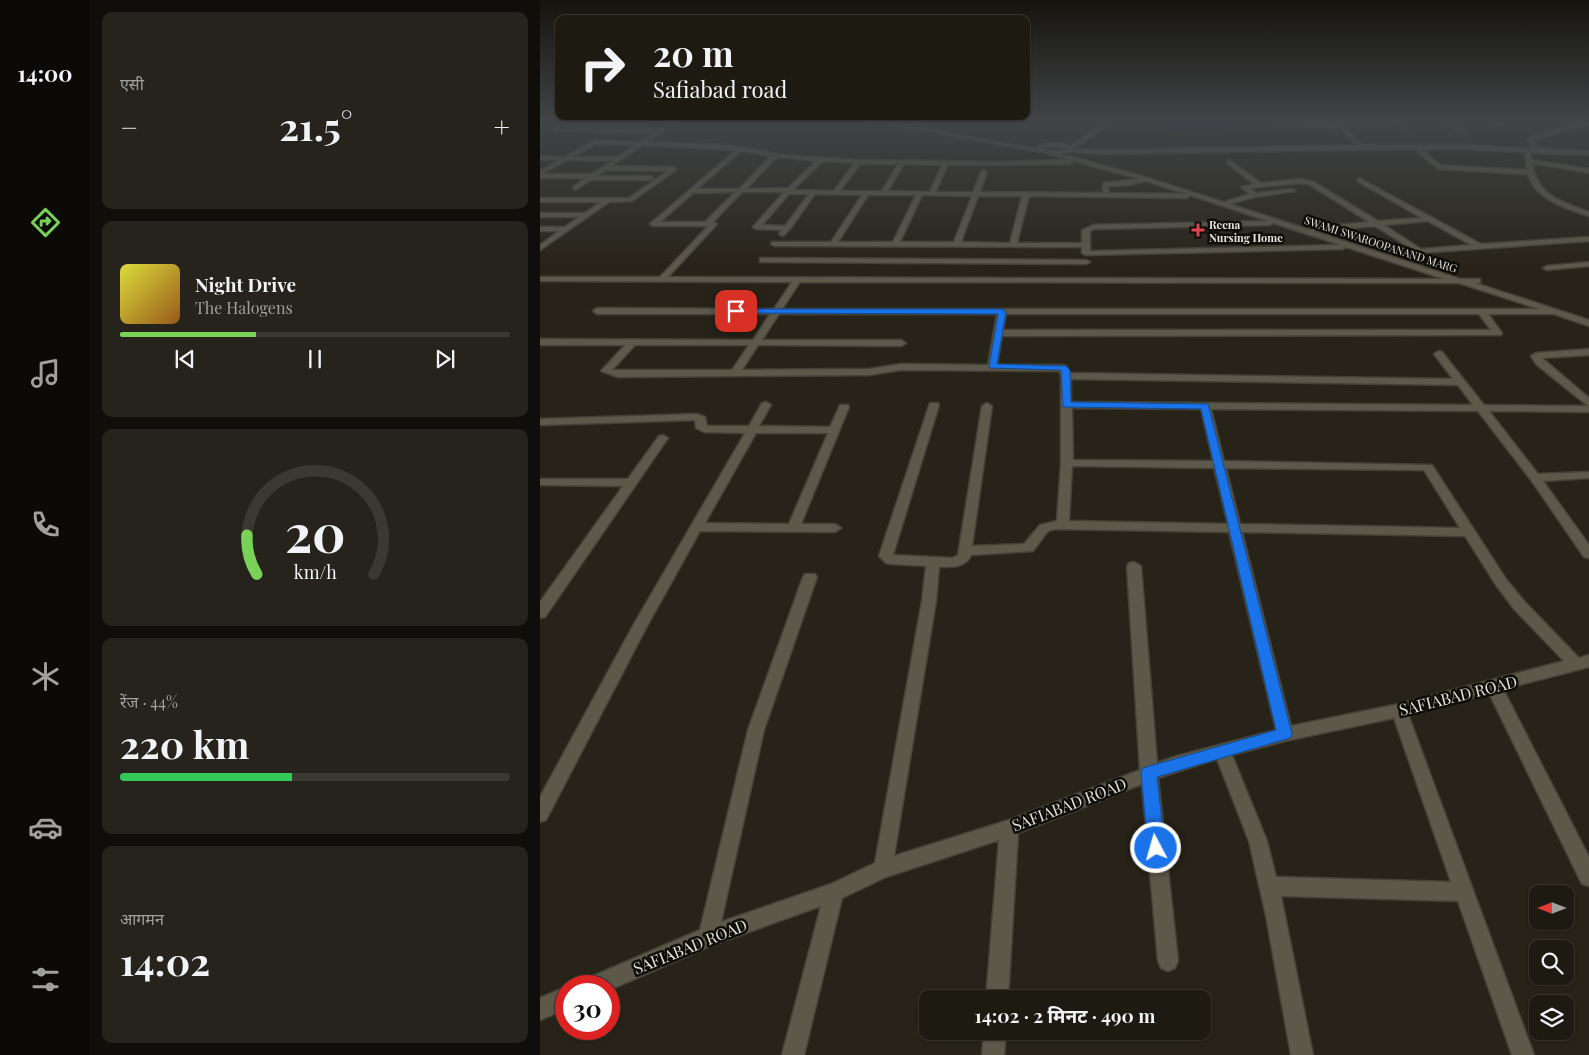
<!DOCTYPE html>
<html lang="hi">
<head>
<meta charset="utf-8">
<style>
  :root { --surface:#1d1a12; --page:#25231b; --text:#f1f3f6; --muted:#a0a19f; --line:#3b3832; --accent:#78d258 }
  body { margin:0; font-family:"Playfair Display","Noto Sans Devanagari",serif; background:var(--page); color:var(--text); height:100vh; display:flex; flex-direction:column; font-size:19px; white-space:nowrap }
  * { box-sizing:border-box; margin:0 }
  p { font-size:16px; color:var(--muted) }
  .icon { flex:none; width:28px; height:28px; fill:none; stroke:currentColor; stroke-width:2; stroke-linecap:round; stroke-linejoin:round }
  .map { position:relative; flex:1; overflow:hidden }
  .side { display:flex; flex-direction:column; gap:12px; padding:12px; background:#100e0a; width:450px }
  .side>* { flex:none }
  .banner { position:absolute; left:15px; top:15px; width:475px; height:105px; border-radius:10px; box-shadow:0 1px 4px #0004,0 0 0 1px var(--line); background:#1d1a12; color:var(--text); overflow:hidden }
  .needle { width:32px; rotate:270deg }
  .controls { position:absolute; left:989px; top:885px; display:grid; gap:10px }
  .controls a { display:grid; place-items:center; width:45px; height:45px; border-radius:10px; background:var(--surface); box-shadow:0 1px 4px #0004,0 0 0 1px var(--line); font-size:25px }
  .speed { position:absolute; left:15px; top:975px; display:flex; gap:10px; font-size:25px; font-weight:700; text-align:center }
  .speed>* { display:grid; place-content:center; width:65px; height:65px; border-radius:50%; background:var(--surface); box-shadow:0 1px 4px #0004,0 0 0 1px var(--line); line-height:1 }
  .speed .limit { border:8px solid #d22; background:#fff; color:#111 }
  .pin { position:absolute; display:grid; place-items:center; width:42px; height:42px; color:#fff; margin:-21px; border-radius:10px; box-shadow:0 2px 8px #0006 }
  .me { position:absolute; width:55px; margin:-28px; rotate:354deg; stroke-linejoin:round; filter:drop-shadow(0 0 4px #0008) }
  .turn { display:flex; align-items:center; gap:18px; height:105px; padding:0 15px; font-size:22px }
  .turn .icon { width:65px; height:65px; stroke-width:2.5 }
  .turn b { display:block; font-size:35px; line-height:42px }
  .big { font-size:38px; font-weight:700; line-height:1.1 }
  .side .tile { flex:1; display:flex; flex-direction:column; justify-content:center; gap:8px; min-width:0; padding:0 18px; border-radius:10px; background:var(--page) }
  .side .dial { align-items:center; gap:0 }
  .dial svg { height:130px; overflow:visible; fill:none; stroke:var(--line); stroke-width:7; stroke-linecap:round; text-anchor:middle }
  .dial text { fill:var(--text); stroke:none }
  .song { display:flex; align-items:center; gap:15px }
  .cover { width:60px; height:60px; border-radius:8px; background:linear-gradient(135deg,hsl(60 70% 55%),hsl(30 70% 35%)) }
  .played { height:5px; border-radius:2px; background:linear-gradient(90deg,var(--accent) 35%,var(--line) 35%) }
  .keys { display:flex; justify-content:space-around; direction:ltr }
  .heat { display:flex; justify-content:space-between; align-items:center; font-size:28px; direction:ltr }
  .charge { height:8px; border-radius:4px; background:linear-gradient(90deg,#34c759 44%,var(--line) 0) }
  .trip { position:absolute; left:379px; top:990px; width:292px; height:50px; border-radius:10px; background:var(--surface); box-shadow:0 1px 4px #0004,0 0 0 1px var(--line); font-weight:700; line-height:50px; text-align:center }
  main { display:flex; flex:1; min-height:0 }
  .tab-bar { display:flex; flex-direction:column; width:90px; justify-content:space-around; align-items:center; background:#0c0a07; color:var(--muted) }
  .tab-bar .icon { width:35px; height:35px }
  .tab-bar .selected { color:var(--accent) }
  .tab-bar b { font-size:22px; color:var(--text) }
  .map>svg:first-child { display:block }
  .water { fill:#00082b }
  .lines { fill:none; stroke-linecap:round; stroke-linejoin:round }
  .minor-casing { stroke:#434137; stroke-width:3 }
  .minor { fill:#5c584a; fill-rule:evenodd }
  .route { fill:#1a73e8; stroke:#114b97 }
  .health-dot { fill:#e0444e; stroke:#0e0d08; stroke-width:2 }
  .labels { text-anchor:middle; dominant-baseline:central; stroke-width:5; stroke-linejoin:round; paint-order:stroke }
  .far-poi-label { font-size:11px; font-weight:bold; fill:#e6e4dc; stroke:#0e0d08; text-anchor:start }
  .far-street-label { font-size:11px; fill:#e6e4dc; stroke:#0e0d08 }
  .near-street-label { font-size:16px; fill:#e6e4dc; stroke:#0e0d08 }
</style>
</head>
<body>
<main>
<nav class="tab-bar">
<b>14:00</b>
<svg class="icon selected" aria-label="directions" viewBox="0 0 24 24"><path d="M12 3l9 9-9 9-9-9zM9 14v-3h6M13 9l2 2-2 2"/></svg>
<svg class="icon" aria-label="music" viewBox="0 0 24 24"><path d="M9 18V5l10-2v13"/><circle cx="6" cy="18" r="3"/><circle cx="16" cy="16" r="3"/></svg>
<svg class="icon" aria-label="phone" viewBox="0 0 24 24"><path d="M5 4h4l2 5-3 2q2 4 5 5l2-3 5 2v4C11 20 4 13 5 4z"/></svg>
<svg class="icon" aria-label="climate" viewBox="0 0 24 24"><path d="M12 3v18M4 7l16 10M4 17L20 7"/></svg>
<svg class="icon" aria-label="car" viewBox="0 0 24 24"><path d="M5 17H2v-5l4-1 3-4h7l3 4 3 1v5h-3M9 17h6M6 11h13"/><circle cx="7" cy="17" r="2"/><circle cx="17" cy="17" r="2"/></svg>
<svg class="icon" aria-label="filters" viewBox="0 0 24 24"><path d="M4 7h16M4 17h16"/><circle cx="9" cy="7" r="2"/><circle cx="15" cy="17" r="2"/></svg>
</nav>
<section class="side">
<div class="tile"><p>एसी</p>
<div class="heat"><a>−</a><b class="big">21.5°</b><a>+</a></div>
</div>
<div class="tile">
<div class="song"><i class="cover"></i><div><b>Night Drive</b><p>The Halogens</p></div></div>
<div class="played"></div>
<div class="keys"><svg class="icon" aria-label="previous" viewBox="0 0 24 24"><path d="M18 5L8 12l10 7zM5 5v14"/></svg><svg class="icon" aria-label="pause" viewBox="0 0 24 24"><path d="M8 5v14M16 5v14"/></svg><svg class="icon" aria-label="next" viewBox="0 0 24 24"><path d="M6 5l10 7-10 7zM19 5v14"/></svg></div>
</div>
<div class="tile dial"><svg viewBox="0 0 100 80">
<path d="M14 69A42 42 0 1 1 86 69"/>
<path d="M14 69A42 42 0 0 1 8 45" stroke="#78d258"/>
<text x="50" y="56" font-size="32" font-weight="700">20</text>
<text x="50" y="72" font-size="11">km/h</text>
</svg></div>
<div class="tile"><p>रेंज · 44%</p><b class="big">220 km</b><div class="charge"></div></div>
<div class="tile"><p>आगमन</p><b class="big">14:02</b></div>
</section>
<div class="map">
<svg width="1049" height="1055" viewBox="0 0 1049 1055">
  <rect width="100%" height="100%" fill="#272318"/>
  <path class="water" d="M629 119H692L694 122C676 136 648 134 626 128L624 122Z"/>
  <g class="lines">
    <g class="minor-casing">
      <g id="minor">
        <path d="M75 119H106L107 120 104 122Z"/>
        <path d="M109 119H135L138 121 107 122Z"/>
        <path d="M321 119H333L497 149 500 145C509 143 522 141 529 146L571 119H577L533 149 563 150 816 145 800 128 730 125 797 124 793 119H856L871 132 866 133 854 123H801L822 145H927L991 149H993L987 140 990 137 1049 120V124L993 140 998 148 1049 151V155L990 153 992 160 1049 169V173L992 163C997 196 1021 201 1049 212V216C1027 209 994 199 988 174L898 169 875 149 563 154 530 152 522 154 608 178 686 203 687 201 710 194 701 187 714 184 687 163 689 160 721 183 761 179 774 182 838 221 882 218 817 181 819 178 941 244 1049 237V241L851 255 847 253 848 251 872 249 835 226 773 231 920 279H940V283H935L1049 320V326L1014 314H948L962 333 961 335 462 336 457 365H523L526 366 530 373 913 379 894 354 899 351 902 352 944 405 1048 406 996 364 991 356 996 353 1049 349V355L1002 358 1049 398V412L949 411 998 474 1049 472V478L1003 481 1049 545V558L1044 557 991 480 938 411 671 409 684 461 892 465 966 579 984 601 1039 658 1049 655V667L963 689 1049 857V886L1042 884 949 693 868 714 994 1055H972L918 901 741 896 773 1055H751L726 916 709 841 677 759 618 778 638 961 635 968 628 971 621 968 618 961 602 784 478 833 468 999H446L459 840 346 877 302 898 264 1055H242L281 906 170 946 69 990V986H43L46 979 160 930 208 730 263 577 265 574H275L277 577 224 730 181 922 291 884 335 863 382 601 386 566 351 564 346 563 339 556 390 403H398L399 405 353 555 412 558 418 555 442 406 447 403 452 406 432 546 484 544 500 525 517 521 521 463V376L519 371 361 370 329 375 78 377 61 371 85 345H0V339L213 340 230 314H57L53 311 57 308 234 309 252 282 0 281V277H120L168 226H113L110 224 196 150 103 145 71 166 134 167 136 170 92 201 69 202 0 250V245L19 231H0V227H25L39 217H0V213H45L60 202H0V198H89L128 171 66 170 57 176H110L113 178 110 180H51L35 190 33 187 46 178H0V171L19 160H0V156L25 157 55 140 100 142 116 132 15 131 13 128H122L124 131 107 142 188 145 244 155 318 160 457 162 530 160 533 162 530 164 407 165 396 192H433L441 172 444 170 447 172 440 192 563 193V183L599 179 502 152ZM56 144 96 145 77 157H33ZM504 147H523L526 149 517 152 502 149ZM881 149H927L985 152 987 170 900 165ZM201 151 231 156 199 189H157ZM237 157 276 161 248 188 206 189ZM27 160 72 161 52 174H2ZM283 161 314 163 294 191 253 190ZM320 164H358L342 191H300ZM364 164 402 165 390 192 348 191ZM606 181 646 194 569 193 568 186 589 185ZM761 183 770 185 829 222 773 227 770 230 689 204 715 197 755 191 752 189 716 193 710 188ZM195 192 165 222H120L153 193ZM202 192H244L213 227 216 229 242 230 239 234 243 236 250 229 275 194 322 195 291 242H232L231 244 235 246 542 247V253L546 255 803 249 806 247 904 279 128 277 177 224 173 222ZM249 194H269L245 226 222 225ZM328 195H376L353 242H298ZM382 195 432 196 414 242H360ZM650 195 728 221 553 225 542 230V243H477L489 196 647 198ZM438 196H482L470 243 421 242ZM888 221 931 245 881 249 844 225ZM733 223 801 245 550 251V231L554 229 730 225ZM260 282 919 283 999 309H242ZM239 314H457L448 365 361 364 329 369 202 370 218 345 361 346 366 343 361 340H222ZM466 314H939L951 330H463ZM95 345H209L192 370H72ZM531 379 918 385 933 405 531 402ZM532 408 661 409 673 461 533 460ZM532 466 674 468 688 524 529 521ZM686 468 884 470 920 528 700 524ZM515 529 689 532 736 730 637 756 617 763 601 566 594 562 589 563 587 566 600 770 469 820 354 856 396 601 399 567C411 567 426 568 431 555L493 551 508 531ZM702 532 925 536 956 585 974 609 1024 661 859 704 751 726ZM854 718 911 882 736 877 727 841 692 755 745 741Z"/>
        <path d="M903 119H908L928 134 923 135Z"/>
        <path d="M951 119H957L965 125 960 126Z"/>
        <path d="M220 258 546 260 550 262 546 264 223 262H220Z"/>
        <path d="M1049 262V266L1007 270 1003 268 1007 266Z"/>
        <path d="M226 402 231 405 219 426 290 427 300 405H308L309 407 261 524H295L301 528 295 532 160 531 106 628 6 820 0 822V797L94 624 205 433 164 432 156 428 155 420 0 425V419L157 414 165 417 167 426H209L222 403ZM216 433H288L249 524 165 523Z"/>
        <path d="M123 435 128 438 5 617 0 618V602L83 486 0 485V479H88L119 436Z"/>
        <path d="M26 987V1009L0 1020V998Z"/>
        <path d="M444 1031H466L464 1055H442Z"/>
      </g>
    </g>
    <use href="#minor" class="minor"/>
  </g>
  <linearGradient id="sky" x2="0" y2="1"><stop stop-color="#15130d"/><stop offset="0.45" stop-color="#414548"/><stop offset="1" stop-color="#414548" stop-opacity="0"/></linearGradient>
  <rect width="1049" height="267" fill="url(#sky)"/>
  <path class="route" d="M196 309H462L466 312 457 364 526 366 530 370 531 402 668 404 752 734 750 738 617 777 625 848 622 854 616 856 610 854 608 848 601 773 603 768 736 730 661 409 523 407 521 370 449 368 458 314 194 313 193 311Z"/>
  <path class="health-dot" d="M655.5 222.5h5v5h5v5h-5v5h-5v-5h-5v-5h5z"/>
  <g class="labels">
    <g class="far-poi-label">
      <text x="669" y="224">Reena<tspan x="669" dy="13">Nursing Home</tspan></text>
    </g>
    <g class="far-street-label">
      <text transform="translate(841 244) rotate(18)">SWAMI SWAROOPANAND MARG</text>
    </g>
    <g class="near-street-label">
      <text transform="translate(918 695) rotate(-14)">SAFIABAD ROAD</text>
      <text transform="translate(529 804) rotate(-21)">SAFIABAD ROAD</text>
      <text transform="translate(150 946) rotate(-22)">SAFIABAD ROAD</text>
    </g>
  </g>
</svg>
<div class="controls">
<a><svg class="needle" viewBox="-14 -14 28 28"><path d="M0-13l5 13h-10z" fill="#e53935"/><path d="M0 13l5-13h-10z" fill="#a0a19f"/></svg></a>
<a><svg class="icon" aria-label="search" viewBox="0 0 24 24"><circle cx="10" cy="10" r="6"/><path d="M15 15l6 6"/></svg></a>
<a><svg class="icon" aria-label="layers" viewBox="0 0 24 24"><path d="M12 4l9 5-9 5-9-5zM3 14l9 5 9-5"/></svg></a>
</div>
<div class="speed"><div class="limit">30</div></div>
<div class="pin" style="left:196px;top:311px;background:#d93025"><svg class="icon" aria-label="arrive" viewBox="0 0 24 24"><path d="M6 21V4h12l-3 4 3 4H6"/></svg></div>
<svg class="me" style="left:616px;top:848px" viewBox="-20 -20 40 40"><circle r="17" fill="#1a73e8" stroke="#fff" stroke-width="3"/><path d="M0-11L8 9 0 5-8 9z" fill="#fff"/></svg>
<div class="trip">14:02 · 2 मिनट · 490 m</div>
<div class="banner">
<div class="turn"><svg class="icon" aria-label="right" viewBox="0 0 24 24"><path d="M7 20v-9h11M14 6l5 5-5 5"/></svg><div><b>20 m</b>Safiabad road</div></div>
</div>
</div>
</main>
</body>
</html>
